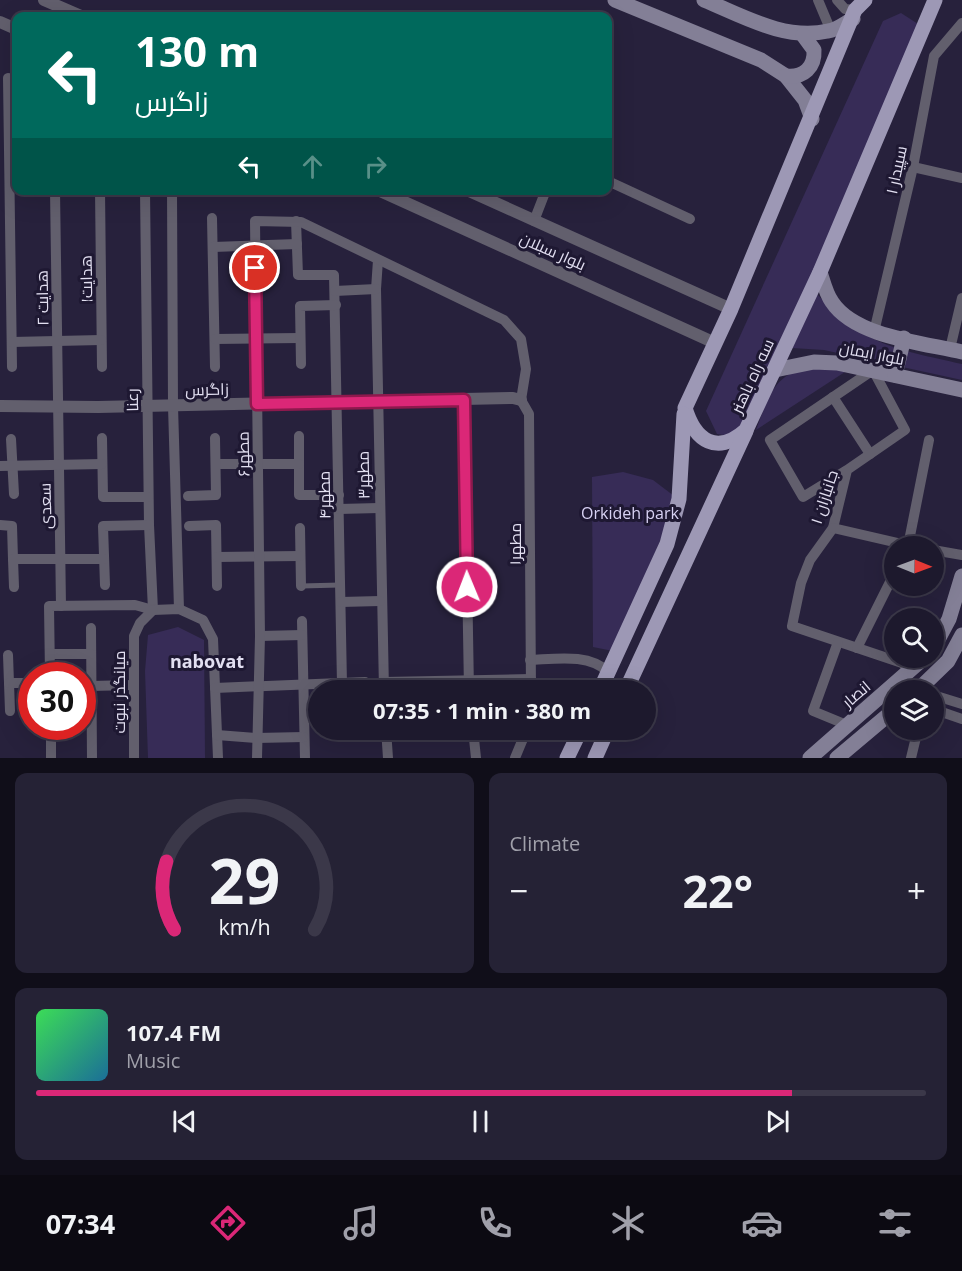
<!DOCTYPE html>
<html lang="en">
<head>
<meta charset="utf-8">
<style>
  :root { --surface:#1d192d; --page:#252235; --text:#f1f3f6; --muted:#a0a0aa; --line:#3b3849; --accent:#db2777 }
  body { margin:0; font-family:"Open Sans",Cairo,sans-serif; background:var(--page); color:var(--text); height:100vh; display:flex; flex-direction:column; font-size:22px; white-space:nowrap }
  * { box-sizing:border-box; margin:0 }
  p { font-size:20px; color:var(--muted) }
  .icon { flex:none; width:33px; height:33px; fill:none; stroke:currentColor; stroke-width:2; stroke-linecap:round; stroke-linejoin:round }
  .map { position:relative; height:758px; overflow:hidden }
  .sheet { display:flex; flex-direction:column; gap:15px; padding:15px; background:#100e19; flex:1 }
  .sheet>* { flex:none }
  .hud { position:absolute; left:12px; top:12px; width:600px; height:183px; border-radius:12px; box-shadow:0 6px 24px #0002,0 0 0 2px var(--line); background:#00695c; color:#fff; overflow:hidden }
  .needle { width:39px; rotate:91deg }
  .buttons { position:absolute; left:884px; top:536px; display:grid; gap:12px }
  .buttons a { display:grid; place-items:center; width:60px; height:60px; border-radius:50%; background:var(--surface); box-shadow:0 6px 24px #0002,0 0 0 2px var(--line); font-size:30px }
  .speed { position:absolute; left:18px; top:662px; display:flex; gap:12px; font-size:30px; font-weight:700; text-align:center }
  .speed>* { display:grid; place-content:center; width:78px; height:78px; border-radius:50%; background:var(--surface); box-shadow:0 6px 24px #0002,0 0 0 2px var(--line); line-height:1 }
  .speed .limit { border:9px solid #d22; background:#fff; color:#111 }
  .pin { position:absolute; display:grid; place-items:center; width:51px; height:51px; color:#fff; margin:-26px; border:3px solid #fff; border-radius:50%; box-shadow:0 2px 6px #0007 }
  .me { position:absolute; width:66px; margin:-33px; rotate:359deg; stroke-linejoin:round; filter:drop-shadow(0 0 4px #0008) }
  .turn { display:flex; align-items:center; gap:21px; height:126px; padding:0 24px; font-size:27px }
  .turn .icon { width:78px; height:78px; stroke-width:2.5 }
  .turn b { display:block; font-size:42px; line-height:51px }
  .lanes { display:flex; align-items:center; height:57px; padding:0 24px; background:#0003; justify-content:center; gap:30px; direction:ltr }
  .lanes .off { opacity:.35 }
  .big { font-size:45px; font-weight:700; line-height:1.1 }
  .sheet .card { flex:1; display:flex; flex-direction:column; justify-content:center; gap:9px; min-width:0; padding:0 21px; border-radius:12px; background:var(--page) }
  .sheet .dial { align-items:center; gap:0 }
  .dial svg { height:156px; overflow:visible; fill:none; stroke:var(--line); stroke-width:7; stroke-linecap:round; text-anchor:middle }
  .dial text { fill:var(--text); stroke:none }
  .song { display:flex; align-items:center; gap:18px }
  .cover { width:72px; height:72px; border-radius:9px; background:linear-gradient(135deg,hsl(130 70% 55%),hsl(200 70% 35%)) }
  .played { height:6px; border-radius:3px; background:linear-gradient(90deg,var(--accent) 85%,var(--line) 85%) }
  .keys { display:flex; justify-content:space-around; direction:ltr }
  .heat { display:flex; justify-content:space-between; align-items:center; font-size:33px; direction:ltr }
  .sheet .tiles { flex:1; display:grid; gap:15px; grid-template-columns:1fr 1fr }
  .card:last-child { grid-column:span 2 }
  .trip { position:absolute; left:308px; top:680px; width:348px; height:60px; border-radius:30px; background:var(--surface); box-shadow:0 6px 24px #0002,0 0 0 2px var(--line); font-weight:700; line-height:60px; text-align:center }
  .tab-bar { display:flex; height:96px; justify-content:space-around; align-items:center; background:#0c0a12; color:var(--muted) }
  .tab-bar .icon { width:42px; height:42px }
  .tab-bar .current { color:var(--accent) }
  .tab-bar b { font-size:27px; color:var(--text) }
  .map>svg:first-child { display:block }
  .green { fill:#372c57 }
  .lines { fill:none; stroke-linecap:round; stroke-linejoin:round }
  .service { stroke:#625f6d; stroke-width:5 }
  .minor { stroke:#625f6d; stroke-width:10 }
  .tertiary { stroke:#625f6d; stroke-width:12 }
  .secondary { stroke:#837f96; stroke-width:15 }
  .primary { stroke:#9d98b5; stroke-width:15 }
  .route-casing { stroke:#8e194d; stroke-width:15 }
  .route { stroke:#db2777; stroke-width:10 }
  .labels { text-anchor:middle; dominant-baseline:central; stroke-width:6; stroke-linejoin:round; paint-order:stroke }
  .street-label { font-size:16px; fill:#e2dff1; stroke:#1e1832 }
  .park-label { font-size:16px; fill:#d8d2f4; stroke:#1e1832 }
  .neighbourhood-label { font-size:18px; font-weight:bold; fill:#e2dff1; stroke:#1e1832 }
</style>
</head>
<body>
<div class="map">
<svg width="962" height="758" viewBox="0 0 962 758">
  <rect width="100%" height="100%" fill="#27213c"/>
  <g class="green">
    <path d="M901 13 918 24 916 45 742 428 730 436 717 434 706 411 883 21Z"/>
    <path d="M816 293C864 346 896 349 962 364V380L824 350 792 348Z"/>
    <path d="M814 365 848 370 756 430C769 394 774 374 814 365Z"/>
    <path d="M623 472 653 480 678 499 613 651 593 647 592 477Z"/>
    <path d="M178 627 204 640 205 758H148L145 671 148 635Z"/>
  </g>
  <g class="lines">
    <path class="service" d="M301 586 340 585"/>
    <g class="minor">
      <path d="M818 0 831 31"/>
      <path d="M837 0 845 9 855 10"/>
      <path d="M8 78 12 367"/>
      <path d="M913 167 962 178"/>
      <path d="M608 181 690 219"/>
      <path d="M55 190 61 606"/>
      <path d="M100 190 102 367"/>
      <path d="M145 190 149 525 153 610"/>
      <path d="M172 190 173 406 179 609"/>
      <path d="M212 218 215 367"/>
      <path d="M296 221 298 275H334L342 684"/>
      <path d="M534 221 546 190"/>
      <path d="M213 247 297 244"/>
      <path d="M378 260 376 289 384 690"/>
      <path d="M335 291 376 289"/>
      <path d="M874 332 913 167 934 56 962 23"/>
      <path d="M215 339 300 338"/>
      <path d="M12 342 101 340"/>
      <path d="M950 349 962 298"/>
      <path d="M301 364 300 306 336 305"/>
      <path d="M833 397 870 454"/>
      <path d="M464 400 469 690"/>
      <path d="M299 436V495H339"/>
      <path d="M102 438 103 497H148"/>
      <path d="M11 439 14 494"/>
      <path d="M216 464H299"/>
      <path d="M0 466 102 464"/>
      <path d="M847 470 803 497 770 440 873 370 905 430 847 470 833 528 810 560 801 583 792 626 902 663 911 671"/>
      <path d="M188 496 216 495 215 438"/>
      <path d="M339 509 379 508"/>
      <path d="M0 525 12 526 13 559"/>
      <path d="M189 526 216 525 217 586"/>
      <path d="M300 528 301 586"/>
      <path d="M833 528 911 546"/>
      <path d="M908 546 929 440"/>
      <path d="M933 550 962 555"/>
      <path d="M217 557 300 556"/>
      <path d="M105 585 103 526 149 525"/>
      <path d="M14 587 13 559H104"/>
      <path d="M341 602 380 601"/>
      <path d="M302 621 305 758"/>
      <path d="M91 628 92 758"/>
      <path d="M260 636 302 635"/>
      <path d="M838 642 813 711 847 725"/>
      <path d="M857 648 894 574"/>
      <path d="M50 654H91"/>
      <path d="M8 655 10 711"/>
      <path d="M530 660C555 659 589 653 608 672"/>
      <path d="M50 675 49 606 135 605 153 610 179 609 203 620 213 639 218 758"/>
      <path d="M384 682 531 679"/>
      <path d="M9 683H32"/>
      <path d="M91 686 133 685"/>
      <path d="M215 688 365 682"/>
      <path d="M933 695 962 704"/>
      <path d="M933 709 962 719"/>
      <path d="M51 726V758"/>
      <path d="M386 729 388 758"/>
      <path d="M473 729 476 758"/>
      <path d="M217 735 256 738 304 737"/>
      <path d="M134 758V636L140 623 153 610"/>
      <path d="M257 758 260 636 255 221 301 222 504 320 521 339 526 369 521 400 529 414 531 690"/>
      <path d="M515 758 527 729"/>
      <path d="M911 758 918 729"/>
    </g>
    <g class="tertiary">
      <path d="M44 0 81 16"/>
      <path d="M0 22 16 29"/>
      <path d="M378 190 715 343"/>
      <path d="M467 190 731 309"/>
      <path d="M0 406 98 407 513 398 521 400"/>
    </g>
    <g class="secondary">
      <path d="M615 0 761 60 786 76 805 100 812 119"/>
      <path d="M704 0C743 16 785 41 828 31 837 30 845 23 853 19"/>
      <path d="M786 76C804 78 815 67 814 50L803 35"/>
      <path d="M820 272C823 281 826 294 832 302 855 337 924 343 962 352"/>
      <path d="M775 370 814 362 837 363 962 390"/>
      <path d="M895 375 904 338"/>
      <path d="M933 649 949 619 962 576"/>
      <path d="M918 690 948 661 962 635"/>
      <path d="M810 758 925 657"/>
      <path d="M837 758 894 710"/>
    </g>
    <g class="primary">
      <path d="M865 0 855 10 731 309 685 408C695 441 717 456 746 430L820 272 935 0"/>
      <path d="M600 690 667 544 679 499 684 414"/>
      <path d="M626 690 746 431"/>
      <path d="M567 758 581 729"/>
      <path d="M595 758 608 729"/>
    </g>
  </g>
  <g class="lines">
    <g class="route-casing">
      <path id="route" d="M255 268 257 404 464 400 467 587"/>
    </g>
    <use href="#route" class="route"/>
  </g>
  <g class="labels">
    <g class="street-label">
      <text transform="translate(896 170) rotate(-78)">سپیدار ۱</text>
      <text transform="translate(553 251) rotate(24)">بلوار سبلان</text>
      <text transform="translate(86 279) rotate(-91)">هدایت۱</text>
      <text transform="translate(42 298) rotate(-91)">هدایت ۲</text>
      <text transform="translate(872 353) rotate(11)">بلوار ایمان</text>
      <text transform="translate(752 376) rotate(-65)">سه راه باهنر</text>
      <text transform="translate(207 389) rotate(-1)">زاگرس</text>
      <text transform="translate(132 400) rotate(-91)">رعنا</text>
      <text transform="translate(243 454) rotate(-91)">مطهر۶</text>
      <text transform="translate(363 475) rotate(-91)">مطهر۳</text>
      <text transform="translate(324 495) rotate(-91)">مطهر۴</text>
      <text transform="translate(824 497) rotate(-72)">جانبازان ۱</text>
      <text transform="translate(45 506) rotate(-91)">سعدی</text>
      <text transform="translate(515 544) rotate(-90)">مطهر۱</text>
      <text transform="translate(119 692) rotate(-90)">میانگذر نبوت</text>
      <text transform="translate(856 694) rotate(-40)">انصار</text>
    </g>
    <g class="park-label">
      <text x="630" y="513">Orkideh park</text>
    </g>
    <g class="neighbourhood-label">
      <text x="207" y="661">nabovat</text>
    </g>
  </g>
</svg>
<div class="buttons">
<a><svg class="needle" viewBox="-14 -14 28 28"><path d="M0-13l5 13h-10z" fill="#e53935"/><path d="M0 13l5-13h-10z" fill="#a0a0aa"/></svg></a>
<a><svg class="icon" aria-label="search" viewBox="0 0 24 24"><circle cx="10" cy="10" r="6"/><path d="M15 15l6 6"/></svg></a>
<a><svg class="icon" aria-label="layers" viewBox="0 0 24 24"><path d="M12 4l9 5-9 5-9-5zM3 14l9 5 9-5"/></svg></a>
</div>
<div class="speed"><div class="limit">30</div></div>
<div class="pin" style="left:255px;top:268px;background:#d93025"><svg class="icon" aria-label="arrive" viewBox="0 0 24 24"><path d="M6 21V4h12l-3 4 3 4H6"/></svg></div>
<svg class="me" style="left:467px;top:587px" viewBox="-20 -20 40 40"><circle r="17" fill="#db2777" stroke="#fff" stroke-width="3"/><path d="M0-11L8 9 0 5-8 9z" fill="#fff"/></svg>
<div class="trip">07:35 · 1 min · 380 m</div>
<div class="hud">
<div class="turn"><svg class="icon" aria-label="left" viewBox="0 0 24 24"><path d="M17 20v-9H6M10 6l-5 5 5 5"/></svg><div><b>130 m</b>زاگرس</div></div>
<div class="lanes"><svg class="icon" aria-label="left" viewBox="0 0 24 24"><path d="M17 20v-9H6M10 6l-5 5 5 5"/></svg><svg class="icon off" aria-label="ahead" viewBox="0 0 24 24"><path d="M12 20V5M6 11l6-6 6 6"/></svg><svg class="icon off" aria-label="right" viewBox="0 0 24 24"><path d="M7 20v-9h11M14 6l5 5-5 5"/></svg></div>
</div>
</div>
<section class="sheet">
<div class="tiles">
<div class="card dial"><svg viewBox="0 0 100 80">
<path d="M14 69A42 42 0 1 1 86 69"/>
<path d="M14 69A42 42 0 0 1 10 34" stroke="#db2777"/>
<text x="50" y="56" font-size="32" font-weight="700">29</text>
<text x="50" y="72" font-size="11">km/h</text>
</svg></div>
<div class="card"><p>Climate</p>
<div class="heat"><a>−</a><b class="big">22°</b><a>+</a></div>
</div>
<div class="card">
<div class="song"><i class="cover"></i><div><b>107.4 FM</b><p>Music</p></div></div>
<div class="played"></div>
<div class="keys"><svg class="icon" aria-label="previous" viewBox="0 0 24 24"><path d="M18 5L8 12l10 7zM5 5v14"/></svg><svg class="icon" aria-label="pause" viewBox="0 0 24 24"><path d="M8 5v14M16 5v14"/></svg><svg class="icon" aria-label="next" viewBox="0 0 24 24"><path d="M6 5l10 7-10 7zM19 5v14"/></svg></div>
</div>
</div>
</section>
<nav class="tab-bar">
<b>07:34</b>
<svg class="icon current" aria-label="directions" viewBox="0 0 24 24"><path d="M12 3l9 9-9 9-9-9zM9 14v-3h6M13 9l2 2-2 2"/></svg>
<svg class="icon" aria-label="music" viewBox="0 0 24 24"><path d="M9 18V5l10-2v13"/><circle cx="6" cy="18" r="3"/><circle cx="16" cy="16" r="3"/></svg>
<svg class="icon" aria-label="phone" viewBox="0 0 24 24"><path d="M5 4h4l2 5-3 2q2 4 5 5l2-3 5 2v4C11 20 4 13 5 4z"/></svg>
<svg class="icon" aria-label="climate" viewBox="0 0 24 24"><path d="M12 3v18M4 7l16 10M4 17L20 7"/></svg>
<svg class="icon" aria-label="car" viewBox="0 0 24 24"><path d="M5 17H2v-5l4-1 3-4h7l3 4 3 1v5h-3M9 17h6M6 11h13"/><circle cx="7" cy="17" r="2"/><circle cx="17" cy="17" r="2"/></svg>
<svg class="icon" aria-label="filters" viewBox="0 0 24 24"><path d="M4 7h16M4 17h16"/><circle cx="9" cy="7" r="2"/><circle cx="15" cy="17" r="2"/></svg>
</nav>
</body>
</html>
